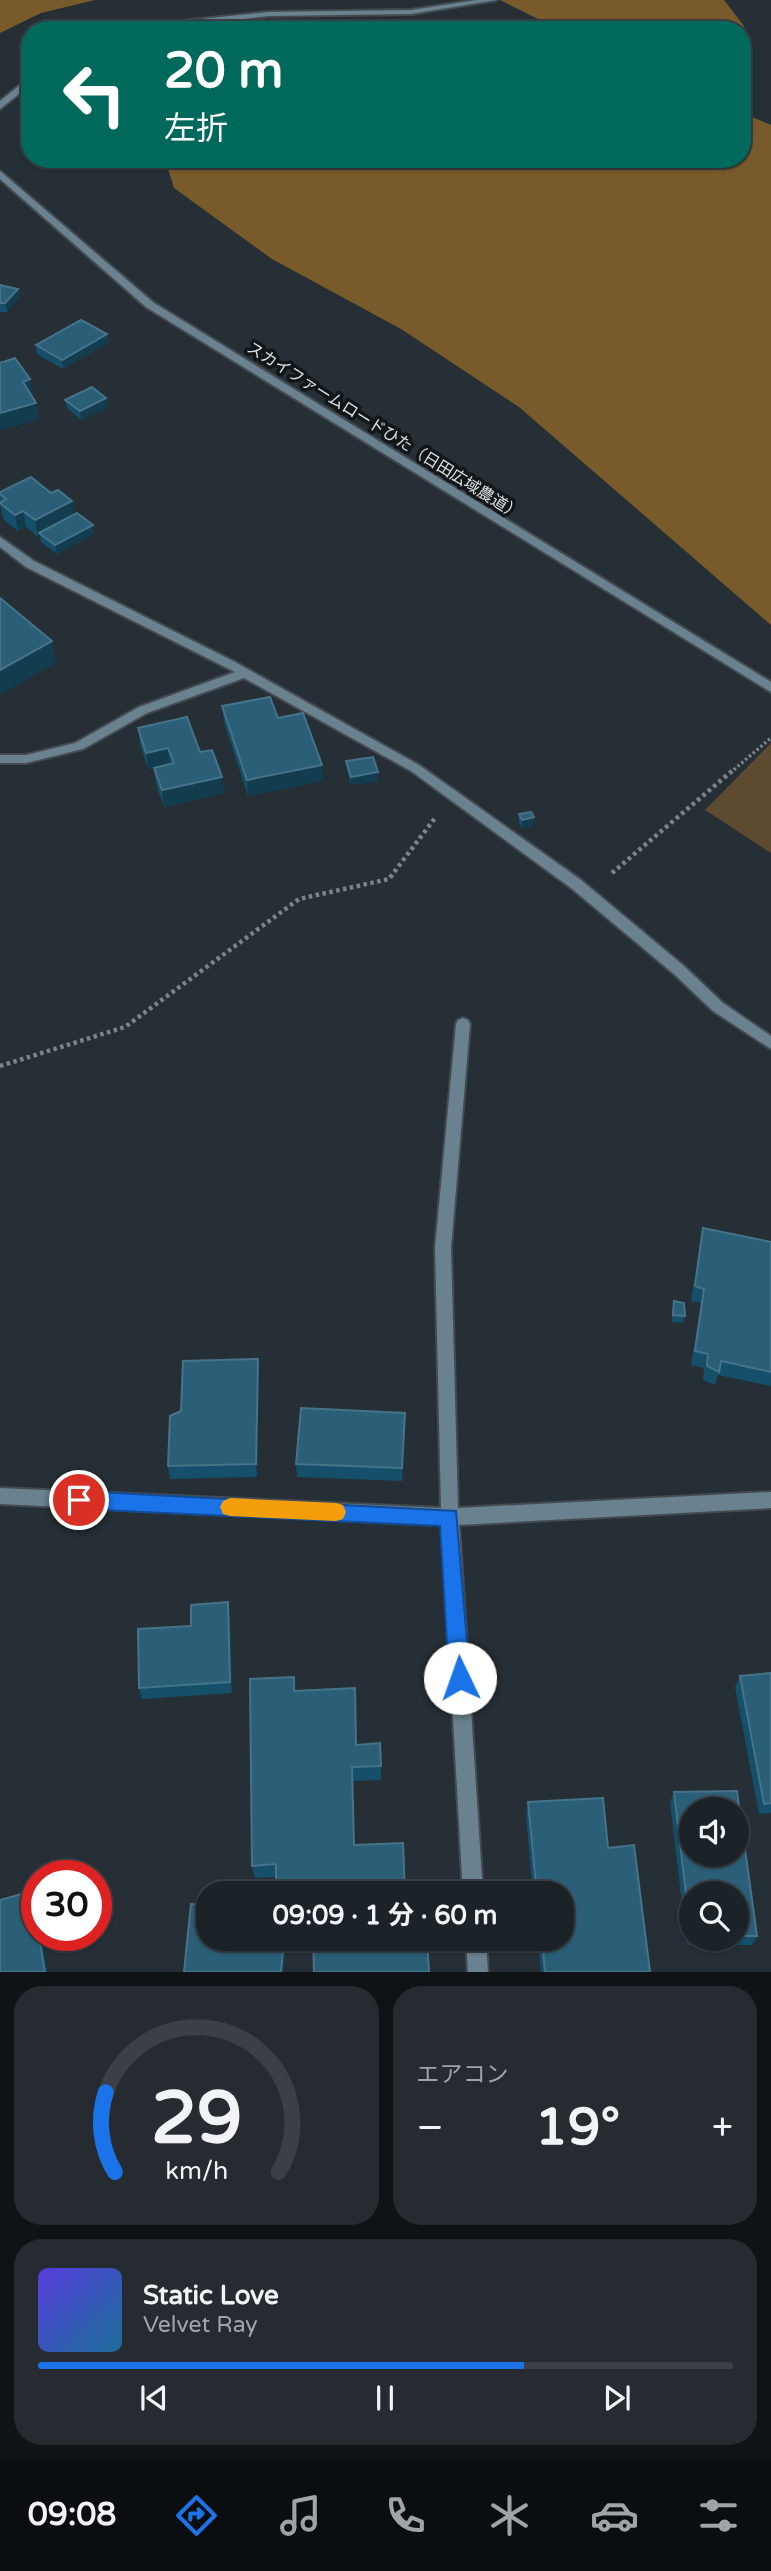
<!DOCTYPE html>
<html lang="ja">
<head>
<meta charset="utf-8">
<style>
  :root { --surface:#1c2328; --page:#252b30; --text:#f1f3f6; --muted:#a0a4a8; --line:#3a4045; --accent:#1a73e8 }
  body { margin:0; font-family:"Varela Round","Noto Sans JP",sans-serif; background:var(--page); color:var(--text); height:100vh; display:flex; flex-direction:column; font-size:26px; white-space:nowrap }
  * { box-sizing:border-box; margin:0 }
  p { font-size:23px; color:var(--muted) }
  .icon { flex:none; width:38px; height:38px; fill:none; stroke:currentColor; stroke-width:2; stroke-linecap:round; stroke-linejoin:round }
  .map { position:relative; height:1972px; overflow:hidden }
  .details { display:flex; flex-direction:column; gap:14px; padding:14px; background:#0f1316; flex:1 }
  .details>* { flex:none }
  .top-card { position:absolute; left:21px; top:21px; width:730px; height:147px; border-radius:28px; box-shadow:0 2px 5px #0004,0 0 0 2px var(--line); background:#00695c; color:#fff; overflow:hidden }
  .controls { position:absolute; left:679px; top:1797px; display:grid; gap:14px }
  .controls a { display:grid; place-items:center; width:70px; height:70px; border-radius:50%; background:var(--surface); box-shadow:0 2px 5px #0004,0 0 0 2px var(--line); font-size:35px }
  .speed { position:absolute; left:21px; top:1860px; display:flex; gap:14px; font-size:35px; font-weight:700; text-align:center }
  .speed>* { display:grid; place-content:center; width:91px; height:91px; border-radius:50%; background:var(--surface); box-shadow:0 2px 5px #0004,0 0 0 2px var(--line); line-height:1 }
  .speed .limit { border:10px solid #d22; background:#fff; color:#111 }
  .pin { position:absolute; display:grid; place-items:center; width:60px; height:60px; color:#fff; margin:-30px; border:4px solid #fff; border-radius:50%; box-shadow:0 2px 7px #0007 }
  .me { position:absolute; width:77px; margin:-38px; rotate:357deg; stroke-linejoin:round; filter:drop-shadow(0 0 5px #0008) }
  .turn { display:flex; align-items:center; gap:24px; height:147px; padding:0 28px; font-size:32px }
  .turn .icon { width:91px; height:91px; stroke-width:2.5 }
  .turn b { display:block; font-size:49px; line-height:60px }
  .big { font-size:52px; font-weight:700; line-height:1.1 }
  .details .card { flex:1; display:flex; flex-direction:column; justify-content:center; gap:10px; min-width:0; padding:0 24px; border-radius:28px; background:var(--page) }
  .details .dial { align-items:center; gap:0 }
  .dial svg { height:182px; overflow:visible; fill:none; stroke:var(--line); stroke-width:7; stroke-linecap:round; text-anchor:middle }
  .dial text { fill:var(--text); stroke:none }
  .song { display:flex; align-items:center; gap:21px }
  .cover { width:84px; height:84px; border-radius:10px; background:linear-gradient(135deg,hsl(250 70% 55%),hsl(200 70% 35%)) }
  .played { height:7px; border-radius:4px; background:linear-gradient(90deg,var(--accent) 70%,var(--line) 70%) }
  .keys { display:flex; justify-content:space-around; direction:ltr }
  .heat { display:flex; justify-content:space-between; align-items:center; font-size:38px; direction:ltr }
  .details .tiles { flex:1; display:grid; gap:14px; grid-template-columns:1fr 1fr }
  .card:last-child { grid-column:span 2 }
  .trip { position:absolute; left:196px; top:1881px; width:378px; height:70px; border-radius:28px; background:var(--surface); box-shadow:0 2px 5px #0004,0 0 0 2px var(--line); font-weight:700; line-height:70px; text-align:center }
  .tabs { display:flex; height:112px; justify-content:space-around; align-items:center; background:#0b0e10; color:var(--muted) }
  .tabs .icon { width:49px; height:49px }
  .tabs .active { color:var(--accent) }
  .tabs b { font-size:32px; color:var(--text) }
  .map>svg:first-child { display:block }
  .green { fill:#5d4b31 }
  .forest { fill:#795b2b }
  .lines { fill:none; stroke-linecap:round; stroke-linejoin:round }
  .minor-casing { stroke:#434b51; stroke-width:4 }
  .tertiary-casing { stroke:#434b51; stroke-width:4 }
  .path-far1 { stroke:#7c8389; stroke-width:3.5; stroke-dasharray:2.5 2.5; stroke-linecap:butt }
  .path { stroke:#7c8389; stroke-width:4.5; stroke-dasharray:3.5 3.5; stroke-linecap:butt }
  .minor { fill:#6a818f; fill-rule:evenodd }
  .tertiary { fill:#6a818f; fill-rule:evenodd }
  .wall { fill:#154f6a; fill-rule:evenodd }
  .shaded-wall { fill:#133c4f }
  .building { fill:#2a5f77; stroke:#467389; stroke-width:2; fill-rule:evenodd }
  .route { fill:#1a73e8; stroke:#114b97; stroke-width:2 }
  .slow { fill:#f59e0b }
  .labels { text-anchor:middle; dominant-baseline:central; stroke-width:7; stroke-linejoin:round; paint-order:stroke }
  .far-street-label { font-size:16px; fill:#dbe1e5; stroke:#121619 }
</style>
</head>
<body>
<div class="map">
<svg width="771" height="1973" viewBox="0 0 771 1973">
  <rect width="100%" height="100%" fill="#262f35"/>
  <path class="green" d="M771 743V853L705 810Z"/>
  <g class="forest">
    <path d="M0 0H95L41 13 0 33Z"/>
    <path d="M500 0H724L744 26 752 117 771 125V625L519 407 401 329 272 259 174 188 165 159H742V30H516L548 24Z"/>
  </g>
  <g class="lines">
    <g class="minor-casing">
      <g id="minor">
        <path d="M476 0H497L411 14 269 16 149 30H120L124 27 269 12 411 10Z"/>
        <path d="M30 77V85L0 109V101Z"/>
        <path d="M0 537 34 561 235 662 419 765 581 880 684 966 723 1003 771 1036V1049L713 1011 674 974 571 888 411 771 244 678 147 713 83 749 26 763H0V755H26L75 743 139 707 235 672 26 567 0 547Z"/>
        <path d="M463 1018 468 1020 470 1024 451 1248 458 1508 771 1492V1508L459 1525 483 1894H463L442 1525 0 1504V1488L441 1508 435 1248 456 1024 458 1020Z"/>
        <path d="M466 1939H486L488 1973H468Z"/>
      </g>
    </g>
    <g class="tertiary-casing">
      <path id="tertiary" d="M0 171 154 303 771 682V692L146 307 0 179Z"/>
    </g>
    <path class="path-far1" d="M730 773 771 738"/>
    <g class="path">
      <path d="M612 873 732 771"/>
      <path d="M0 1066 125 1027 299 899 389 879 435 818"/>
    </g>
    <use href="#minor" class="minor"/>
    <use href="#tertiary" class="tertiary"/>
  </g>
  <g class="wall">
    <path d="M0 285 18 289 19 297 7 312H1L0 313Z"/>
    <path d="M107 334 108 343 63 369 37 354 36 345Z"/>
    <path d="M106 398 108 407 81 420 67 408 65 400Z"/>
    <path d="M0 492 74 514 94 534 57 554 41 542 40 536 38 537 26 527 18 531 3 519 0 503Z"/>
    <path d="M222 706 278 718 322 765 323 781 248 796 224 722Z"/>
    <path d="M138 728 200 752 224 793 164 807 156 784 154 768 161 766 148 769 140 744Z"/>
    <path d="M346 761 378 772V781L351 785 347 770Z"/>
    <path d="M519 814 534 817 533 826 521 828 519 823Z"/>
    <path d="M703 1228 771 1242V1386L718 1375 715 1385 703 1380 704 1368 691 1365 701 1303 691 1301 700 1243Z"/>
    <path d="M674 1301 685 1316 683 1323 672 1322V1309Z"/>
    <path d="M259 1373 257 1477 170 1479 168 1466 181 1411Z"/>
    <path d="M405 1413 402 1481 297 1477 296 1464Z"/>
    <path d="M230 1614 232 1693 142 1699 139 1688 191 1626Z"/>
    <path d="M771 1673V1813L759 1814 735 1687 740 1676Z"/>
    <path d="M294 1677 295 1691 381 1766V1780L352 1781 354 1845 405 1894H278L276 1877 255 1878 252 1866Z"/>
    <path d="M737 1791 757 1936 752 1945H687L670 1802 674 1792ZM691 1810H737V1855H691ZM691 1894H737V1939H691Z"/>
    <path d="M528 1802 608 1848 650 1972H541L538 1939H562V1894H533L526 1815Z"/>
  </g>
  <g class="shaded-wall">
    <path d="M18 289 19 297 7 312 5 303Z"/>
    <path d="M107 334 108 343 63 369 62 360Z"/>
    <path d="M30 379 33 395 26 398 23 382Z"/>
    <path d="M106 398 108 407 81 420 80 411Z"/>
    <path d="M36 403 39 420 0 430V413Z"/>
    <path d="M72 501 75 518 39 533 40 536 38 537 35 520Z"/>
    <path d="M23 511 26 527 18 531 15 515Z"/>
    <path d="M93 525 94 534 57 554 55 545Z"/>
    <path d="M52 641 56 663 0 695V670Z"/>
    <path d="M168 748 170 764 148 769 146 753Z"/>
    <path d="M322 765 323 781 248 796 247 780Z"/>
    <path d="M378 772V781L351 785V777Z"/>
    <path d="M222 777 224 793 164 807 162 790Z"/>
    <path d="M534 817 533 826 521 828 522 820Z"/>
    <path d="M258 1359 259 1373 257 1477 256 1464Z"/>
    <path d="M228 1602 230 1614 232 1693 230 1682Z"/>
    <path d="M32 1891 37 1900V1922Z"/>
    <path d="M39 1936H42L48 1972H45Z"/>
    <path d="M284 1939H286L283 1972H281Z"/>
  </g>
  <g class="building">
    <path d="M0 285 18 289 5 303H0Z"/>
    <path d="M81 320 107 334 62 360 36 345Z"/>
    <path d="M15 358 30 379 23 382 36 403 0 413V363Z"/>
    <path d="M92 387 106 398 80 411 65 400Z"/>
    <path d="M31 477 51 493 58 490 72 501 35 520 23 511 15 515 0 503 6 499 0 494V492Z"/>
    <path d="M77 513 93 525 55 545 39 533Z"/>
    <path d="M0 598 52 641 0 670Z"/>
    <path d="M270 697 278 718 303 713 322 765 247 780 222 706Z"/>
    <path d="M187 717 200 752 212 750 222 777 162 790 154 768 174 763 168 748 146 753 138 728Z"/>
    <path d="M373 757 378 772 351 777 346 761Z"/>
    <path d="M531 812 534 817 522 820 519 814Z"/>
    <path d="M703 1228 771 1242V1372L721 1361 719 1372 707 1366 708 1354 695 1351 704 1289 695 1286Z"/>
    <path d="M674 1301 684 1303 685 1316 673 1315Z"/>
    <path d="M258 1359 256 1464 168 1466 170 1416 181 1411 183 1361Z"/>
    <path d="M301 1408 405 1413 402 1468 296 1464Z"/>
    <path d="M228 1602 230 1682 139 1688 138 1629 191 1626V1605Z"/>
    <path d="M771 1673V1803L764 1804 740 1676Z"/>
    <path d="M294 1677V1691L355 1688 356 1745 380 1743 381 1766 352 1767 354 1845 403 1843 405 1894H336V1881L276 1885V1864L252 1866 250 1679Z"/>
    <path d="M737 1791 757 1936H737V1894H691V1937L674 1792ZM691 1810H737V1855H691Z"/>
    <path d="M603 1798 608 1848 634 1845 650 1972H545L542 1939H562V1894H537L528 1802Z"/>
    <path d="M32 1891 37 1922V1936H39L45 1972H0V1900Z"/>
    <path d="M191 1904 208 1905V1939H284L281 1972H184Z"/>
    <path d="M313 1939H427L429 1972H314Z"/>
  </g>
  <path class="route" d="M79 1491 456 1511 470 1678 467 1686 460 1689 452 1686 449 1678 440 1526 79 1509 72 1507 70 1500 72 1494Z"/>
  <path class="slow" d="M230 1498 336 1503 343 1505 346 1512 343 1519 336 1521 230 1516 223 1514 220 1507 223 1501Z"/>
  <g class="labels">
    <g class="far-street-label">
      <text transform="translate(384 431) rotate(32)">スカイファームロードひた（日田広域農道）</text>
    </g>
  </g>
</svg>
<div class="controls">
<a><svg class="icon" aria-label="sound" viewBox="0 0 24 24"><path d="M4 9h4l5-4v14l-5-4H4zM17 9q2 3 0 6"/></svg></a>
<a><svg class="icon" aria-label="search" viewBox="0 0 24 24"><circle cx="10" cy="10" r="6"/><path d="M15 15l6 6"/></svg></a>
</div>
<div class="speed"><div class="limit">30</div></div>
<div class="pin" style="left:79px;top:1500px;background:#d93025"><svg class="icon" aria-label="arrive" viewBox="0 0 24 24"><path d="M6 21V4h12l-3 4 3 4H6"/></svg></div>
<svg class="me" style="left:460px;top:1678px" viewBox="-20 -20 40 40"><circle r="19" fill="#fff"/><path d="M0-13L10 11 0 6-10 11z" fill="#1a73e8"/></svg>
<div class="trip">09:09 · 1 分 · 60 m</div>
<div class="top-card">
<div class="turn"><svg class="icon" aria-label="left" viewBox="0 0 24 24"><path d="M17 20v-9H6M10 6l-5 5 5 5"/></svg><div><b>20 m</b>左折</div></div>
</div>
</div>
<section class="details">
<div class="tiles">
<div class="card dial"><svg viewBox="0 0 100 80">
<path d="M14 69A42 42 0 1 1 86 69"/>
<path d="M14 69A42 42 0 0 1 10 34" stroke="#1a73e8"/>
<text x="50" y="56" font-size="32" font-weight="700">29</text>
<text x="50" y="72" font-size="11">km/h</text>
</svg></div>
<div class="card"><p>エアコン</p>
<div class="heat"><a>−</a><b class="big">19°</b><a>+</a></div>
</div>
<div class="card">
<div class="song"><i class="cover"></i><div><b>Static Love</b><p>Velvet Ray</p></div></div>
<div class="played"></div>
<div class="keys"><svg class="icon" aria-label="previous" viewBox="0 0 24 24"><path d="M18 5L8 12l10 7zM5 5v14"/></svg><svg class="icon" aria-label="pause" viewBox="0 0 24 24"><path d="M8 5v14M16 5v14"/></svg><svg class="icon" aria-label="next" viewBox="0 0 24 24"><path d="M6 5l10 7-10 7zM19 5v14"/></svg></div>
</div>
</div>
</section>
<nav class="tabs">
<b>09:08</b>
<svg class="icon active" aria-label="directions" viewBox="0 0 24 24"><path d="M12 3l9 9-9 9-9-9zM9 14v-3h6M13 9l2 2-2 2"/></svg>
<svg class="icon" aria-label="music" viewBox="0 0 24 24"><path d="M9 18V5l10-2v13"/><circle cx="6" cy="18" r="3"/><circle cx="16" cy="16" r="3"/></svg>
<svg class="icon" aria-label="phone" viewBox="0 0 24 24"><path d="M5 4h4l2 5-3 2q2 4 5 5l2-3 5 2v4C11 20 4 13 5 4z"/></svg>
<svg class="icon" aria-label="climate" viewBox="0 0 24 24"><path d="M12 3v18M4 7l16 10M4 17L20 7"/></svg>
<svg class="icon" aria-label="car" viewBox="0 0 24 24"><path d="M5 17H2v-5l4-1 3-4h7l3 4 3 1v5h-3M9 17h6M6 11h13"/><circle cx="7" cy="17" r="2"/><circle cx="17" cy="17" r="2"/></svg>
<svg class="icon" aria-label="filters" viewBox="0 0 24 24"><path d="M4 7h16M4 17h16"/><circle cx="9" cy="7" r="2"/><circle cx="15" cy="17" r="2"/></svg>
</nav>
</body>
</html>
